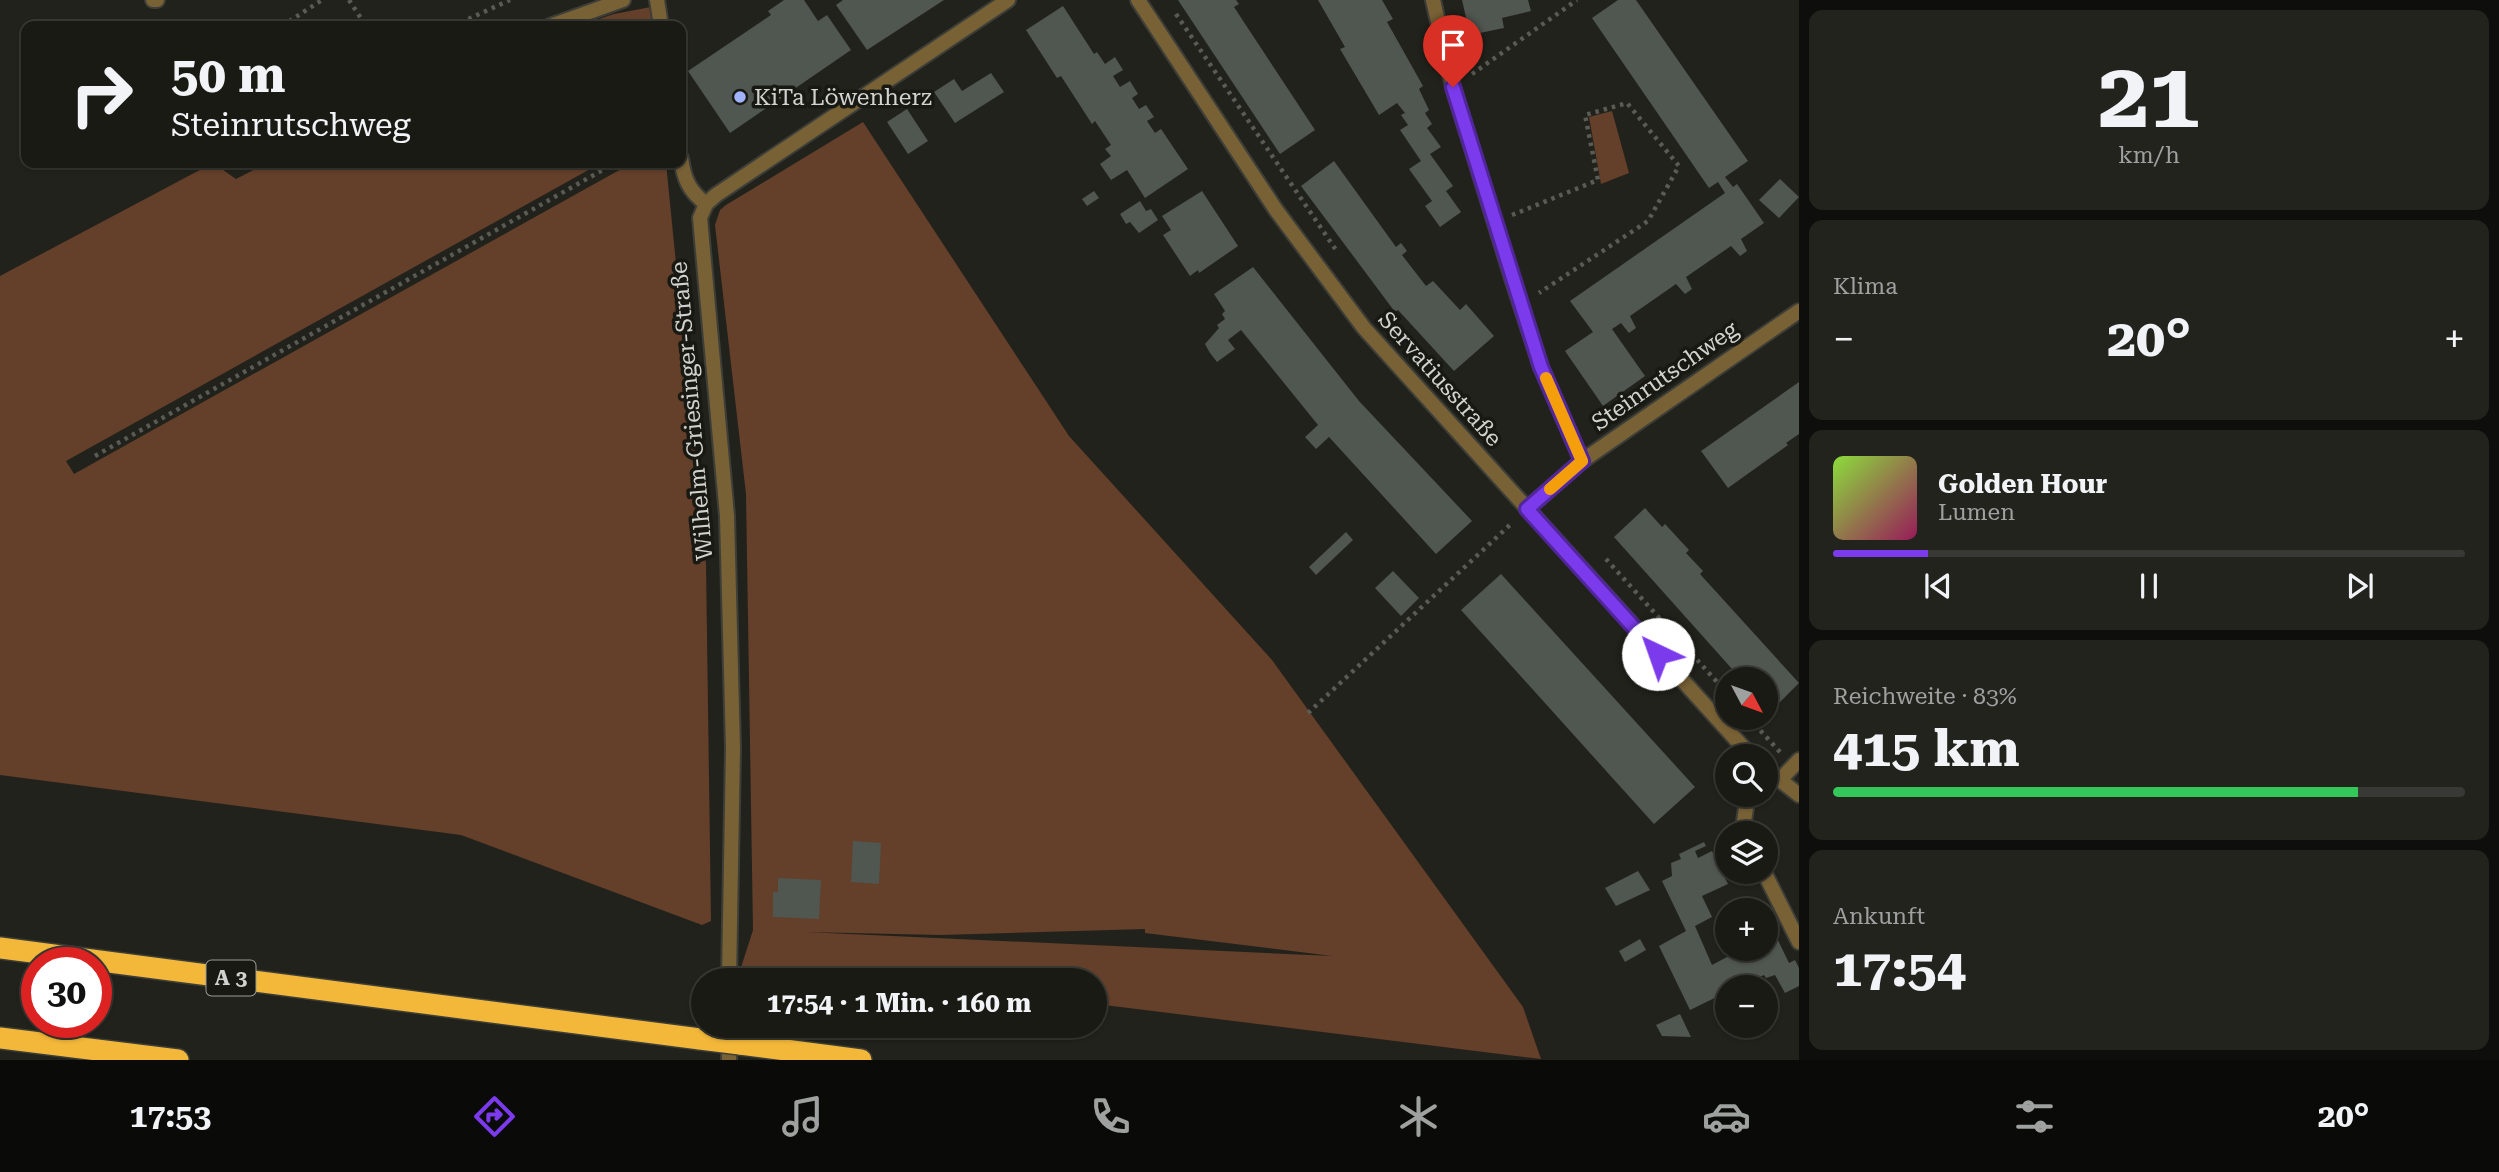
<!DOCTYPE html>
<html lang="de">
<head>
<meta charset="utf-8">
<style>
  :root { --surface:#1a1a15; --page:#23231e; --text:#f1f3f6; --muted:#9fa1a0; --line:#383834; --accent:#7c3aed }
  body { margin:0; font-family:"Roboto Serif",serif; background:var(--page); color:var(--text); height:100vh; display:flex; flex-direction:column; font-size:26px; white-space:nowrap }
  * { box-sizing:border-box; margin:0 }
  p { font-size:23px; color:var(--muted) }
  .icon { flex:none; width:38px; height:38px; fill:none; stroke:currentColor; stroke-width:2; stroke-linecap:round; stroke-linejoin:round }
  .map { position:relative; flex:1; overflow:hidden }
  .panel { display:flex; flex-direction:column; gap:10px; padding:10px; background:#0e0e0c; width:700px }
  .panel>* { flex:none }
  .hud { position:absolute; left:21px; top:21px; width:665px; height:147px; border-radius:14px; box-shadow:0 2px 5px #0004,0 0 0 2px var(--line); background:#1a1a15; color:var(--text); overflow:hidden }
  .needle { width:46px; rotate:131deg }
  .fabs { position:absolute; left:1715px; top:667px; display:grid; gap:14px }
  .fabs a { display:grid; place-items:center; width:63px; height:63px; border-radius:50%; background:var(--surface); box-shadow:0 2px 5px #0004,0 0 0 2px var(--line); font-size:35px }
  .speed { position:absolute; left:21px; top:947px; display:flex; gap:14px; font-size:35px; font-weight:700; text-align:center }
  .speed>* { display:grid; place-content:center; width:91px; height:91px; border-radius:50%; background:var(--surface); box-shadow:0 2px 5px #0004,0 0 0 2px var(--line); line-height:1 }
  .speed .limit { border:10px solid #d22; background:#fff; color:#111 }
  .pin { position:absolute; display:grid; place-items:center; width:60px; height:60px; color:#fff; margin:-72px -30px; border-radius:50% 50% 50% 0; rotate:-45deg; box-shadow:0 0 7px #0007 }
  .pin .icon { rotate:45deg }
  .me { position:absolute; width:77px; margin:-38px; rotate:318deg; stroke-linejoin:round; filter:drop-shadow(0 0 5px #0008) }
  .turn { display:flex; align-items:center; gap:24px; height:147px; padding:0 35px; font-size:32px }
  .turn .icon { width:91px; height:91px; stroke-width:2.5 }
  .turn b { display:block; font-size:49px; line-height:60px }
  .big { font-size:52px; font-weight:700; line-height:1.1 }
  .panel .tile { flex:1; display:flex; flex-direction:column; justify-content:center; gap:10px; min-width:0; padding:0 24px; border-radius:14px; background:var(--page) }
  .panel .dial { align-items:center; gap:0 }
  .dial b { font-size:91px; line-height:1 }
  .song { display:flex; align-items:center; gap:21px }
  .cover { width:84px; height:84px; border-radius:10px; background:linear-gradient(135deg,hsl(90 70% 55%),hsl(330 70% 35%)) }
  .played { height:7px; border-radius:4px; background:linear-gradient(90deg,var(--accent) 15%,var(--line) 15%) }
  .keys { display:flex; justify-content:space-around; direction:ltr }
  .heat { display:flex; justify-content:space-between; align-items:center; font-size:38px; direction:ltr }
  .charge { height:10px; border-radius:5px; background:linear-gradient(90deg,#34c759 83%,var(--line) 0) }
  .trip { position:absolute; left:691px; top:968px; width:416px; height:70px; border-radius:35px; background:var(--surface); box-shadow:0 2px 5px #0004,0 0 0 2px var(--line); font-weight:700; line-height:70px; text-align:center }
  .tab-bar { display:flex; height:112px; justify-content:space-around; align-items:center; background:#0a0a08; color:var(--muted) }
  .tab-bar .icon { width:49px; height:49px }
  .tab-bar .selected { color:var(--accent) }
  .tab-bar b { font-size:32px; color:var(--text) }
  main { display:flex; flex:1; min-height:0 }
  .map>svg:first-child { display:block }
  .green { fill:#643f2a; fill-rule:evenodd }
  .building { fill:#505650 }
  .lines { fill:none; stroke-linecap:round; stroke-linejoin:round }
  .lane-casing { stroke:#3e3e39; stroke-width:18 }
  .street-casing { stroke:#3e3e39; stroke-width:18 }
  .highway-casing { stroke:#3e3e39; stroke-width:24 }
  .path { stroke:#5b5b56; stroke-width:4.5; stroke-dasharray:3.5 5; stroke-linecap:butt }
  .lane { stroke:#786135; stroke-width:14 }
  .street { stroke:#786135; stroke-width:14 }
  .highway { stroke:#f3b839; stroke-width:21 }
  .highway-bridge-casing { stroke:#3e3e39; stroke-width:24; stroke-linecap:butt }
  .highway-bridge { stroke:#f3b839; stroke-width:21 }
  .route-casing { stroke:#51269a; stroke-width:18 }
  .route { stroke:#7c3aed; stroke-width:12 }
  .slow { stroke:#f59e0b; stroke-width:12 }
  .poi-dot { fill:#a1b3fd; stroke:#181913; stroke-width:2.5 }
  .labels { text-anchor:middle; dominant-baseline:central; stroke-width:7; stroke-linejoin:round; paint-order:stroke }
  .shield { fill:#181913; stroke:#9a9b97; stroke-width:2 }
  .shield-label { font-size:21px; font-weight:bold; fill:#d2d3cf }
  .poi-label { font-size:23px; fill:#d2d3cf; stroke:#181913; text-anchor:start }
  .street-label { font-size:23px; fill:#d2d3cf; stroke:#181913 }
</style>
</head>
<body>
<main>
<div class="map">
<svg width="1799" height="1060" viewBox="0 0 1799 1060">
  <rect width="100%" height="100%" fill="#22221c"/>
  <g class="green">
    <path d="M651 7 653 26H578L614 14Z"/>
    <path d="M1612 111 1629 173 1601 184 1589 117Z"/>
    <path d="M863 122 1069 436 1272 660 1523 1007 1541 1059 1096 1004V980H737L753 930 746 494 715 225 720 210 726 205ZM1145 929V933L1332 956 805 932 940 935Z"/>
    <path d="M213 163 236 179 267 163H601L66 461 74 474 632 163H666L706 564 711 921 702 925 461 835 0 775V276Z"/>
  </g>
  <g class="building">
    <path d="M784 0H804L818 21 827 15 851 50 730 133 688 71 771 15 768 11Z"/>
    <path d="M843 0H944L867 50 836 5Z"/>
    <path d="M1178 0H1236L1239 4 1234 7 1315 130 1280 154Z"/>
    <path d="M1318 0H1382L1393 19 1387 22 1423 86 1419 89 1429 110 1425 113 1432 124 1427 128 1441 147 1430 154 1453 186 1446 191 1461 212 1440 227 1425 206 1432 201 1409 169 1421 161 1400 130 1408 125 1401 115 1405 113 1397 103 1379 115 1340 49 1345 47Z"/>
    <path d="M1462 0H1528L1531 11 1502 18 1504 28 1470 35Z"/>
    <path d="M1618 0H1636L1748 161 1725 177 1733 187 1737 184 1764 223 1741 239 1747 251 1740 256 1731 246 1686 277 1692 289 1685 294 1676 284 1630 316 1636 328 1629 333 1621 323 1612 329 1645 376 1603 406 1565 351 1593 332 1570 301 1725 193 1718 182 1709 188 1592 18Z"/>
    <path d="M1063 6 1094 54 1097 52 1105 64 1115 57 1123 70 1113 76 1120 87 1130 81 1138 94 1132 98 1139 109 1146 105 1154 117 1147 121 1155 133 1161 129 1188 169 1145 198 1127 170 1111 180 1100 164 1111 156 1105 149 1111 145 1095 121 1092 124 1061 76 1057 78 1026 30Z"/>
    <path d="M991 73 1004 92 955 123 934 92 954 79 962 91Z"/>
    <path d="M907 109 928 141 908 154 887 122Z"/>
    <path d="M1334 161 1396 247 1401 243 1407 251 1402 255 1426 286 1433 281 1460 310 1466 304 1494 336 1454 371 1398 310 1395 312 1301 186Z"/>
    <path d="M1780 179 1799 197 1779 218 1759 200Z"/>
    <path d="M1094 191 1099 198 1087 206 1082 199Z"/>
    <path d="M1202 191 1238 246 1199 273 1198 270 1190 276 1163 235 1171 230 1162 216Z"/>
    <path d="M1140 201 1146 211 1151 209 1158 220 1139 233 1130 222 1126 224 1120 214Z"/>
    <path d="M1253 267 1359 401 1472 521 1436 554 1329 437 1316 449 1305 437 1318 425 1241 330 1228 340 1235 349 1217 362 1210 353 1205 344 1219 328 1217 325 1225 319 1222 314 1225 311 1214 294Z"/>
    <path d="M1799 382V434L1786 443 1788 445 1728 488 1701 451Z"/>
    <path d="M1645 508 1662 527 1665 524 1689 550 1686 553 1703 571 1700 574 1799 683 1772 710 1766 704V679H1741L1614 537Z"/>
    <path d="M1346 532 1353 540 1316 575 1309 567Z"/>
    <path d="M1393 571 1419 598 1401 616 1375 588Z"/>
    <path d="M1501 574 1695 787 1654 824 1461 610Z"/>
    <path d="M853 841 881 843 879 884 851 882Z"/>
    <path d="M1704 842 1706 846 1695 851 1698 858 1712 851 1728 884 1702 896 1712 917 1695 926 1712 965 1742 949 1766 948V939L1775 934 1789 963 1795 960 1799 968V986L1785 993 1775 975 1766 978 1764 975 1738 987H1727V992L1690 1010 1659 946 1686 931 1662 881 1672 876 1671 863 1681 859 1679 854Z"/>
    <path d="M1638 871 1650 890 1616 906 1605 888Z"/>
    <path d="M778 878 821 880 819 919 773 917V892H778Z"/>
    <path d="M1640 939 1646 950 1625 962 1619 951Z"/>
    <path d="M1680 1014 1691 1037 1662 1036 1656 1025Z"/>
  </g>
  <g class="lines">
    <g class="lane-casing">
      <g id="lane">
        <path d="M153 0H157"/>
        <path d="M657 0 661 26"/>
        <path d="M550 26 623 0"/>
        <path d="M681 158C684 179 689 191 706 204"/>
        <path d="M1780 780 1799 760"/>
        <path d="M1748 794 1744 822 1748 833"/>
        <path d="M1764 872 1799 942"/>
      </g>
    </g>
    <g class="street-casing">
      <g id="street">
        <path d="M1138 0 1276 210 1364 328 1751 756"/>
        <path d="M1433 0 1453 87 1512 278 1541 367 1582 461"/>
        <path d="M1527 509 1582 461 1799 311"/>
        <path d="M1766 769 1799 795"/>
        <path d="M729 980 733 748 727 516 700 218 706 204 716 195 1008 0"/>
        <path d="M729 1026V1060"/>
      </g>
    </g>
    <g class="highway-casing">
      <g id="highway">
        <path d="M0 948 700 1039"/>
        <path d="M0 1038 178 1060"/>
        <path d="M740 1044 861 1060"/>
      </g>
    </g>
    <g class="path">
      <path d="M349 0 366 26"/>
      <path d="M1176 14 1338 253"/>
      <path d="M282 26 322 0"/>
      <path d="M453 26 510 0"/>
      <path d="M1472 74 1577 0"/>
      <path d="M1512 215 1598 180 1585 115 1627 103 1679 166 1648 221 1539 293"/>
      <path d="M95 456 615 163"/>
      <path d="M1606 559 1727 693"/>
      <path d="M1308 713 1512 523"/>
      <path d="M1749 718 1780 752"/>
    </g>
    <use href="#lane" class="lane"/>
    <use href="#street" class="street"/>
    <use href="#highway" class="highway"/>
    <g class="highway-bridge-casing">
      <path id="highway-bridge" d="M700 1039 740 1044"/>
    </g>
    <use href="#highway-bridge" class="highway-bridge"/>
  </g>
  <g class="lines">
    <g class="route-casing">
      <path id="route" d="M1453 87 1541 367 1582 461 1527 509 1658 654"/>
    </g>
    <use href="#route" class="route"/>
    <path class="slow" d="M1546 378 1582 461 1550 489"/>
  </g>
  <circle class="poi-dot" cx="740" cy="97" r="7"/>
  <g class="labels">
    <rect class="shield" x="206.5" y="960.5" width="49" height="35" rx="5"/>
    <g class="shield-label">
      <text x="231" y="978">A 3</text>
    </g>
    <g class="poi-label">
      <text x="754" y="97">KiTa Löwenherz</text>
    </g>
    <g class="street-label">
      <text transform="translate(1665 376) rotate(-35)">Steinrutschweg</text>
      <text transform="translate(1440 379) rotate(48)">Servatiusstraße</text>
      <text transform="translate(692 411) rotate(-95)">Wilhelm-Griesinger-Straße</text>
    </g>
  </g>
</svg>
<div class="fabs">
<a><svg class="needle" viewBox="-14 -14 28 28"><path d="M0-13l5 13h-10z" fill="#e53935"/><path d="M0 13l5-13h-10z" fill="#9fa1a0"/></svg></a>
<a><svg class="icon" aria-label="search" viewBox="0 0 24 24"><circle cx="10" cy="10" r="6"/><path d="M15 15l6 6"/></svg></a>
<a><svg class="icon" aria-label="layers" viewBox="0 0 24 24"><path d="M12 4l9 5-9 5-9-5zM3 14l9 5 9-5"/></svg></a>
<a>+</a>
<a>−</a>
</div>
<div class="speed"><div class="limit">30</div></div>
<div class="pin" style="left:1453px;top:87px;background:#d93025"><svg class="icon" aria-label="arrive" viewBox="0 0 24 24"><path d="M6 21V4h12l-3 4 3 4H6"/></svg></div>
<svg class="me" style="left:1658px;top:654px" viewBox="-20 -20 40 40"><circle r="19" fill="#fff"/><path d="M0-13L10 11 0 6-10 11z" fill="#7c3aed"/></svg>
<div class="trip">17:54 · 1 Min. · 160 m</div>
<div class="hud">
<div class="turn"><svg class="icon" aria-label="right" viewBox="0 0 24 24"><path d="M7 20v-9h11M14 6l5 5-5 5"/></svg><div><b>50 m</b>Steinrutschweg</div></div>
</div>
</div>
<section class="panel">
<div class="tile dial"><b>21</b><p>km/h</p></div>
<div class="tile"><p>Klima</p>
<div class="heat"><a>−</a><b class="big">20°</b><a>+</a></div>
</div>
<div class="tile">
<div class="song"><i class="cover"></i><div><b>Golden Hour</b><p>Lumen</p></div></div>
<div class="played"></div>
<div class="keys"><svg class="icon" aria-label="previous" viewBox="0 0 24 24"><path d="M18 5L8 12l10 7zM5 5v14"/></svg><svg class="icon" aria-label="pause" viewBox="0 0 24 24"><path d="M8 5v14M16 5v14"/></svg><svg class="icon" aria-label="next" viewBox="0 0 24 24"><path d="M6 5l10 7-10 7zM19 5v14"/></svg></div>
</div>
<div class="tile"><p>Reichweite · 83%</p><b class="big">415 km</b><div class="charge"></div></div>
<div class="tile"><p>Ankunft</p><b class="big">17:54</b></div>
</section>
</main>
<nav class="tab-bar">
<b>17:53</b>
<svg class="icon selected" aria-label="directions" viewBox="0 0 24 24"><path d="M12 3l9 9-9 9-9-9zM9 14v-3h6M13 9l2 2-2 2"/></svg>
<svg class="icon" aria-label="music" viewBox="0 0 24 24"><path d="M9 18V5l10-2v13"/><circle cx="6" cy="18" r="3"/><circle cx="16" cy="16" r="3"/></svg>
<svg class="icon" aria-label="phone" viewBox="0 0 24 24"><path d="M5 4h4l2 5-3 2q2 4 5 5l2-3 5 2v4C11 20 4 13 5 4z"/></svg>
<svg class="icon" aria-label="climate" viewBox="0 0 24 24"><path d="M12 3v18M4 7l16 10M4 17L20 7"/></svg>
<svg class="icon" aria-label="car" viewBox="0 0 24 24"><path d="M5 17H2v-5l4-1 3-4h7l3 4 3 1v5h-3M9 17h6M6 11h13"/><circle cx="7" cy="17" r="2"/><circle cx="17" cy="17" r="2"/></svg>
<svg class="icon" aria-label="filters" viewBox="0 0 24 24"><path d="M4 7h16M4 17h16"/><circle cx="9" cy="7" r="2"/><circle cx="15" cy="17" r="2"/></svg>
<b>20°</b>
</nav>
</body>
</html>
